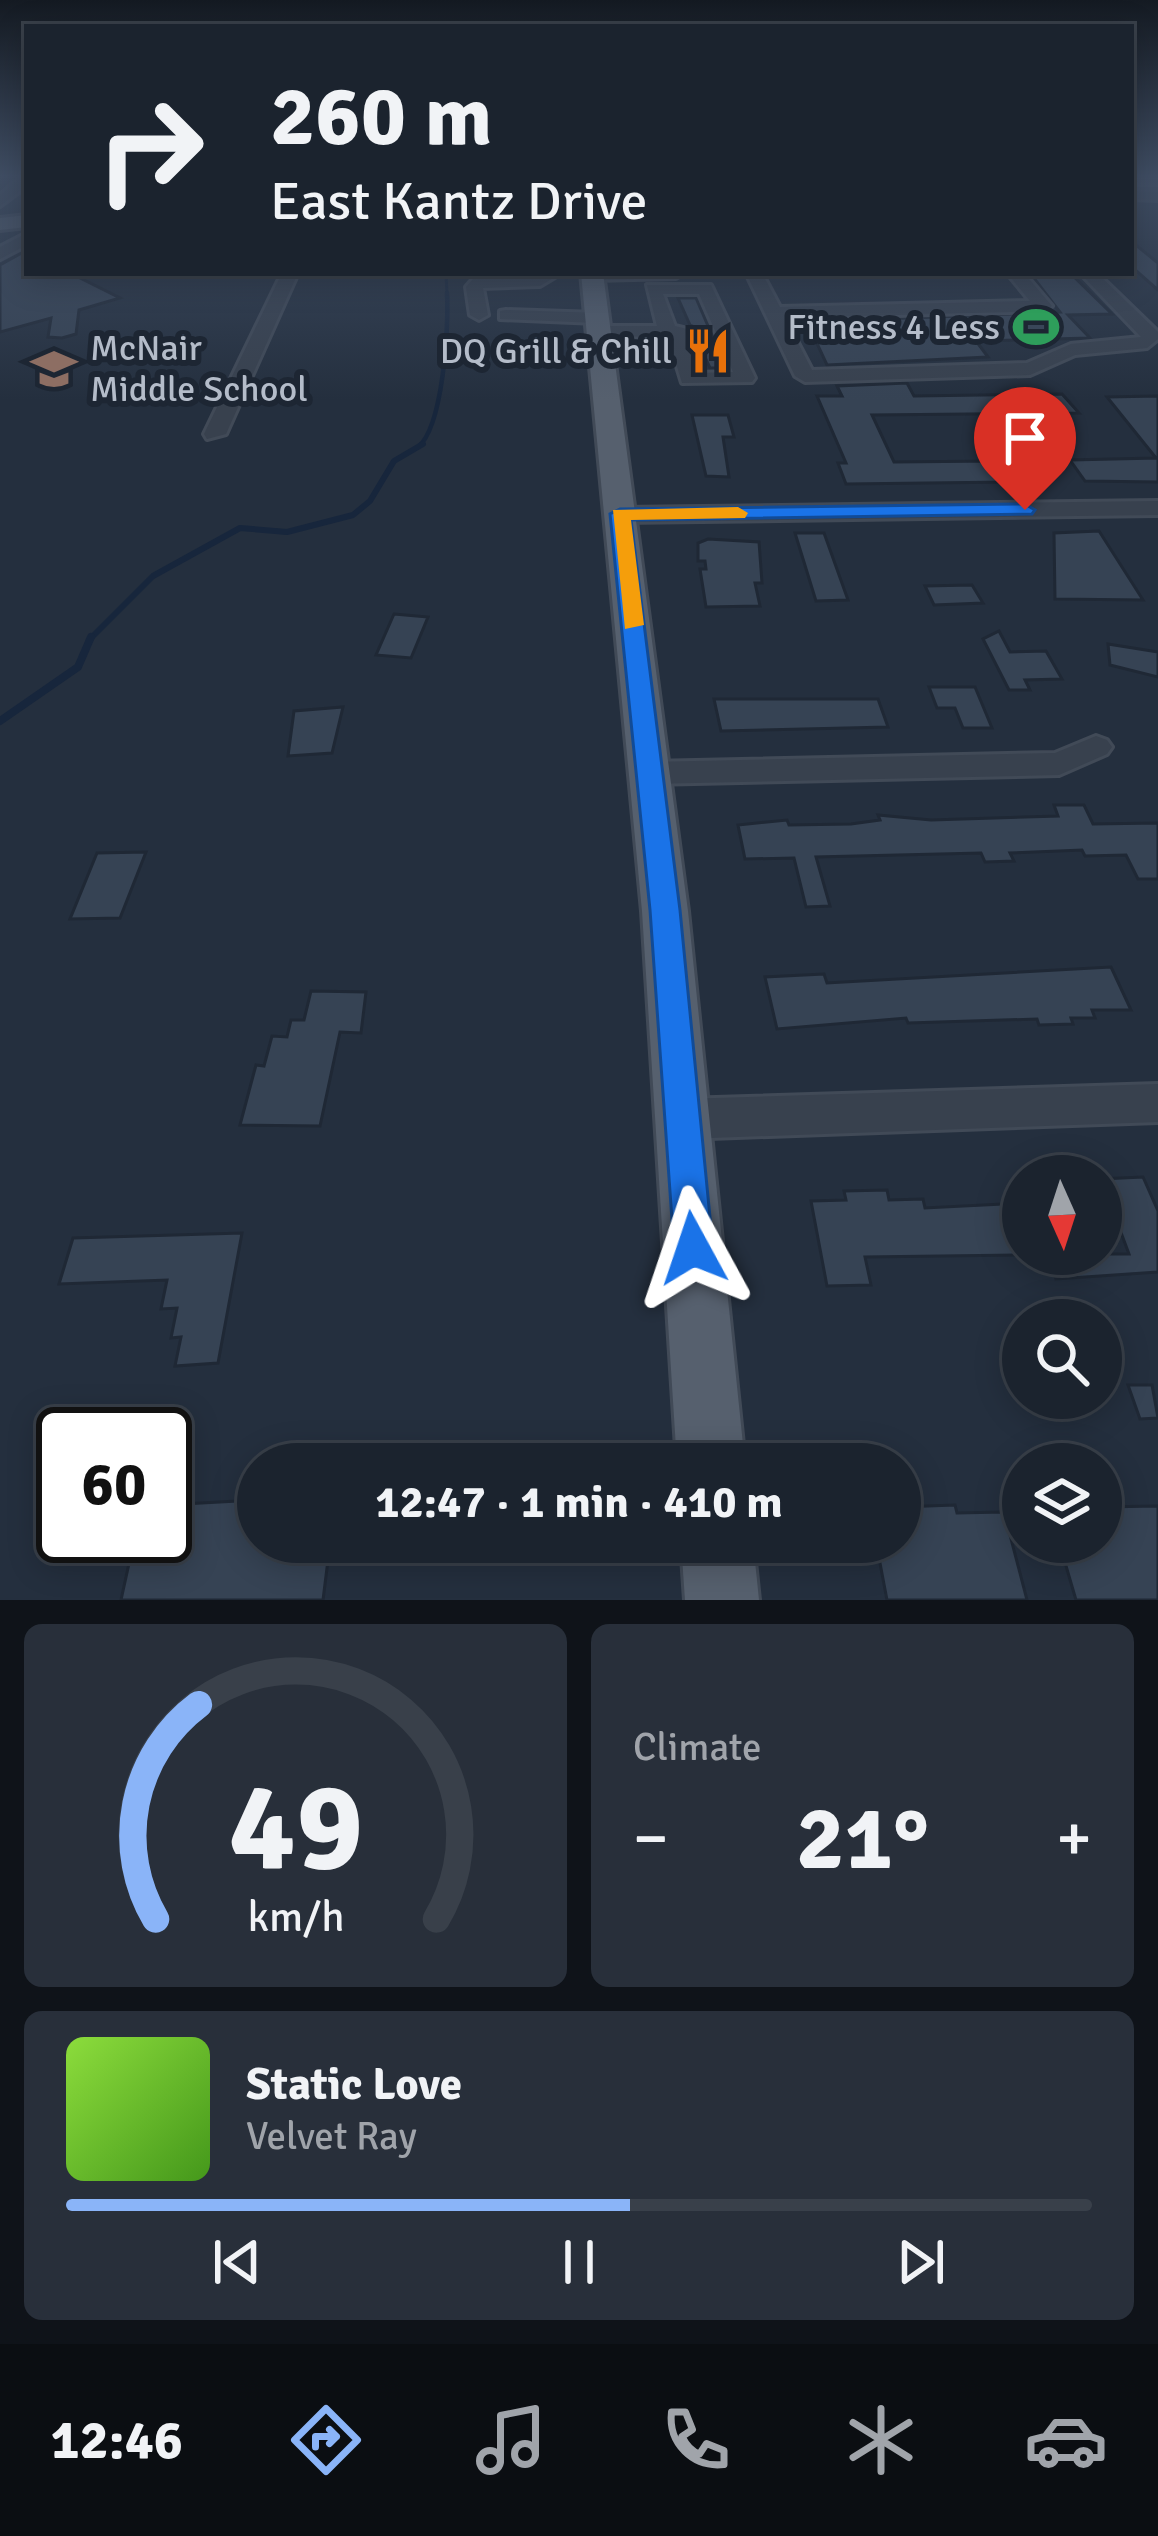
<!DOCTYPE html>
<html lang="en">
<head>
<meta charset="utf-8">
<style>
  :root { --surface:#1b232e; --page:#282f3a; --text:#f1f3f6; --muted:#a0a4aa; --line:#39404a; --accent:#8ab4f8 }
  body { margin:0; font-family:Signika,sans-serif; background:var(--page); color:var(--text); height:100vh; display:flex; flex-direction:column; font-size:45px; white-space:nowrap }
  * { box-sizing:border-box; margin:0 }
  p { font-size:39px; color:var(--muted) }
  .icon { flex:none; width:66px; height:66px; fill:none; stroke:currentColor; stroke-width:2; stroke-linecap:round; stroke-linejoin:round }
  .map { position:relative; height:1600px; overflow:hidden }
  .drawer { display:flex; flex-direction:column; gap:24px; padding:24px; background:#0f1319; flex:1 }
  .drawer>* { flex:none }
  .guide { position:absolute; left:24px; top:24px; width:1110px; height:252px; border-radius:0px; box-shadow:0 6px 30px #0003,0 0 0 3px var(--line); background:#1b232e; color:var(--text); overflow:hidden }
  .needle { width:78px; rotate:177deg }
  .fabs { position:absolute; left:1002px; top:1155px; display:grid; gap:24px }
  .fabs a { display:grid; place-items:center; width:120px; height:120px; border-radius:50%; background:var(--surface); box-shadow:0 6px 30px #0003,0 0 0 3px var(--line); font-size:60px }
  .speed { position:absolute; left:36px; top:1407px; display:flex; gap:24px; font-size:60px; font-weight:700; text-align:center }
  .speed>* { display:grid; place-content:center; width:156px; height:156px; border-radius:50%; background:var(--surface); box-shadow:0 6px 30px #0003,0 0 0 3px var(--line); line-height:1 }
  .speed .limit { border:6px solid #111; border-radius:18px; background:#fff; color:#111 }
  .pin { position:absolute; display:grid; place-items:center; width:102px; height:102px; color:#fff; margin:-123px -51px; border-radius:50% 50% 50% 0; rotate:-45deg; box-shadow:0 0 12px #0007 }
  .pin .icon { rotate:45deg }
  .me { position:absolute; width:132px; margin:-66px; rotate:355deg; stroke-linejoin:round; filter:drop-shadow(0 0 9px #0008) }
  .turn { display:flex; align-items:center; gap:42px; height:252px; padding:0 48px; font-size:54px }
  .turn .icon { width:156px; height:156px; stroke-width:2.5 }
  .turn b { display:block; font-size:84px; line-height:102px }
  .big { font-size:90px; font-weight:700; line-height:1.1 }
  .drawer .widget { flex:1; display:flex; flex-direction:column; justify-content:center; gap:18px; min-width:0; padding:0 42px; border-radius:18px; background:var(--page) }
  .drawer .dial { align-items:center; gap:0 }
  .dial svg { height:312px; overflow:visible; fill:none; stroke:var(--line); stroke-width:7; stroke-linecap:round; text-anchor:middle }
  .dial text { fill:var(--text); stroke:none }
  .song { display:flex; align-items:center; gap:36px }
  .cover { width:144px; height:144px; border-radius:18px; background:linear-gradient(135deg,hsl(90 70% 55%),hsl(100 70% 35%)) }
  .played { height:12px; border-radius:6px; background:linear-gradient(90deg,var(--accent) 55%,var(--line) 55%) }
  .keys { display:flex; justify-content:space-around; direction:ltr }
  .heat { display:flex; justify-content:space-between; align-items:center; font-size:66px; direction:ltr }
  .drawer .tiles { flex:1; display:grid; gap:24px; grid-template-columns:1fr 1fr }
  .widget:last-child { grid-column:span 2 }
  .trip { position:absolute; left:237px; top:1443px; width:684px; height:120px; border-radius:60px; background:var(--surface); box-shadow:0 6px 30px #0003,0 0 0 3px var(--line); font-weight:700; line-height:120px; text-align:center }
  .tabs { display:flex; height:192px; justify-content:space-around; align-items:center; background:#0b0e12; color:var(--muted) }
  .tabs .icon { width:84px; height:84px }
  .tabs .selected { color:var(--accent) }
  .tabs b { font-size:54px; color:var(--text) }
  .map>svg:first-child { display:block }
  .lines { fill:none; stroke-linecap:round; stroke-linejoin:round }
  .stream-far3 { stroke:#17263c; stroke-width:3 }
  .stream-far2 { stroke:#17263c; stroke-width:4.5 }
  .stream-far1 { stroke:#17263c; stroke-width:6 }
  .stream { stroke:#17263c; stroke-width:8 }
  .building { fill:#364354; stroke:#1f2835; stroke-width:3 }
  .minor-casing { stroke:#414a57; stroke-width:6 }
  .major-casing { stroke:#414a57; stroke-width:6 }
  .minor { fill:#38414e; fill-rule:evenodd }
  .major { fill:#56606e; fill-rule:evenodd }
  .route { fill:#1a73e8; stroke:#114b97; stroke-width:3 }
  .slow { fill:#f59e0b }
  .labels { text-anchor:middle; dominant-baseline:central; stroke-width:12; stroke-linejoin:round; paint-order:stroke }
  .far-poi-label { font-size:36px; fill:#b4bcc9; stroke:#1d2633; text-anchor:end }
</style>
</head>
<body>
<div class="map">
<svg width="1158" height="1600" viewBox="0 0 1158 1600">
  <rect width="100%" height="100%" fill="#242f3e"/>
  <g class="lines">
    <path class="stream-far3" d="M446 273 447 296"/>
    <path class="stream-far2" d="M418 447C443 427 449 327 447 293"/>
    <path class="stream-far1" d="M89 640 153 576 240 528 287 532 353 515 370 501 394 461 423 444"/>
    <path class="stream" d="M0 721 78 667 91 637"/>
  </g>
  <g class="building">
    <path d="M1131 241 1158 263V290L1131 266Z"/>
    <path d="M27 250V273H70L120 298 79 310 76 334 62 338 48 337 51 318 0 332V265Z"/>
    <path d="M1030 273H1070L1112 314 1068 315 1090 338 976 341 988 357 827 365 807 322 1060 312Z"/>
    <path d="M678 298H696L726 368H710L695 336 699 329 690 325Z"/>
    <path d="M907 383 914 396 1062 394 1079 413 872 415 894 462 994 461 1008 482 846 484 838 463H846L817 396H842L837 386Z"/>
    <path d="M1158 396V482L1085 481 1070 460 1156 458 1107 397Z"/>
    <path d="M692 415H728L734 437H723L729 477 706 476Z"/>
    <path d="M1099 531 1143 600 1055 599 1054 533Z"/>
    <path d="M795 533H824L848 600 816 601Z"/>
    <path d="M708 539 759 542 762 583H755L760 606 706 607 700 569H706L705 561H698V543Z"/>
    <path d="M972 585 983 603 934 605 925 586Z"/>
    <path d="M394 614 428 617 411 658 376 655Z"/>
    <path d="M999 631 1010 652 1046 651 1062 679 1025 680 1030 690H1009L983 639Z"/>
    <path d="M1108 644 1158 652V677L1110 665Z"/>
    <path d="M929 687H975L992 728H963L955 708H937Z"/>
    <path d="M714 699H878L888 727 721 731Z"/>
    <path d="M343 707 332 753 288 756 294 711Z"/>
    <path d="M1054 805H1084L1093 824 1158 823V879H1138L1126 855 1085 856 1082 850 1010 853 1014 861 985 862 981 853 816 857 830 906 806 907 794 858 745 859 738 825 787 820 789 825 851 824 880 820 878 815 931 820 1058 816Z"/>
    <path d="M146 852 120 918 70 919 97 853Z"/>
    <path d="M1111 967 1131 1010H1092L1095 1018H1071L1073 1024 1039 1025 1037 1019 908 1023 906 1018 777 1029 765 977 824 974 827 983Z"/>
    <path d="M311 991 366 992 361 1033 340 1032 320 1126 240 1125 256 1065 264 1066 272 1036 287 1037 291 1020H304Z"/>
    <path d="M1143 1177 1158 1211V1272L1056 1279 1047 1254H1129L1101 1179Z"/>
    <path d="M887 1190 889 1200 923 1199 925 1208 1023 1203V1255L865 1257 871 1285 827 1286 811 1201 846 1200 844 1191Z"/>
    <path d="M242 1233 218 1363 175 1366 181 1337 171 1338 177 1308 161 1309 167 1280 59 1284 73 1238Z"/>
    <path d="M1128 1385H1152L1158 1418 1140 1419Z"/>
    <path d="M258 1500V1542H307L304 1563 328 1560 323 1600H121L135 1536H165V1505Z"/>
    <path d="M955 1505 957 1513 1004 1512 1027 1600H887L876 1542H900V1507Z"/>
    <path d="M1158 1506V1600H1076L1059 1542H1101V1507Z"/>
  </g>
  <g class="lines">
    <g class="minor-casing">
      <g id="minor">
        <path d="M22 176H27V186L0 206V195Z"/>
        <path d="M1131 191 1158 192V200L1131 199Z"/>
        <path d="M27 233V245L0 259V247Z"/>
        <path d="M282 273H298L226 434 207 439 204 434Z"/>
        <path d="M542 273 560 274 540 286 483 288 488 315 479 320 470 315 466 287 473 279Z"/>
        <path d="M586 273H684L676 278 593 280Z"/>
        <path d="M746 273H762L780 307 1030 301 1007 273H1024L1052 306 1043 311 785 318 812 370 1027 363 1071 344 1141 337 1080 273H1097L1158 332V339L1147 348 1075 355 1030 375 805 382 795 376Z"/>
        <path d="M647 285H711L755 378 752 382 682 383 668 337 592 336 589 332 598 326H657ZM663 294H699L733 372 697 373 687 336 695 331 675 326Z"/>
        <path d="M506 310 597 313 606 318 597 323 500 319V311Z"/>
        <path d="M1158 501V515L620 522 608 515 620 508Z"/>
        <path d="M1096 736 1107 740 1112 747 1107 754 1059 775 649 784 633 773 649 762 1055 753Z"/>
        <path d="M1158 1084V1122L683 1139 668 1133 662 1119 668 1105 683 1099Z"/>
      </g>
    </g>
    <g class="major-casing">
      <g id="major">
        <rect x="1131" y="177" width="27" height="10"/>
        <path d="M27 215V227L0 230V218Z"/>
        <path d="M581 273H603L688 911 745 1464H677L642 911Z"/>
        <path d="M681 1542H753L759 1600H685Z"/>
      </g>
    </g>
    <use href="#minor" class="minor"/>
    <use href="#major" class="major"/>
  </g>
  <linearGradient id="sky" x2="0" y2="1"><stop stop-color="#141a22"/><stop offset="0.44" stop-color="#3f4d63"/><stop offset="1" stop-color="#3f4d63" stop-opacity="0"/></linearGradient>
  <rect width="1158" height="400" fill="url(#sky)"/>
  <path class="route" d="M1025 504 1035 510 1032 514 631 520 680 910 713 1248 707 1262 693 1268 680 1262 674 1248 650 910 610 514 620 509Z"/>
  <path class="slow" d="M738 507 748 513 745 518 631 520 644 625 625 629 613 510Z"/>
  <defs>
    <g id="stadium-bare" transform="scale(3.6)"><path d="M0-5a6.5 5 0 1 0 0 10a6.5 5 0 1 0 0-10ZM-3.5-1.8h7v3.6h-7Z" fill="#2e9e5b" stroke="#1d2633" stroke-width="2.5" paint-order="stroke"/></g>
    <g id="restaurant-bare" transform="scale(3.6)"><path d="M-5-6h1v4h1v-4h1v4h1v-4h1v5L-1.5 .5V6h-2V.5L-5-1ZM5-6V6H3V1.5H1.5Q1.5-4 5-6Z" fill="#e8710a" stroke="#1d2633" stroke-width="2.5" paint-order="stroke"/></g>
    <g id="school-bare" transform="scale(3.6)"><path d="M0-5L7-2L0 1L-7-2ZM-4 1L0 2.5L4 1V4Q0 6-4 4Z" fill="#8d6e63" stroke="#1d2633" stroke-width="2.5" paint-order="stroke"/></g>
  </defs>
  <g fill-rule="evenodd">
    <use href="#stadium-bare" x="1036" y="327"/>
    <use href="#restaurant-bare" x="708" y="351"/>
    <use href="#school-bare" x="54" y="369"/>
  </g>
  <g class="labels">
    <g class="far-poi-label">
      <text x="1000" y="327">Fitness 4 Less</text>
      <text x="90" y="348" text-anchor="start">McNair<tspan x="90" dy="41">Middle School</tspan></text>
      <text x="672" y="351">DQ Grill &amp; Chill</text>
    </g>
  </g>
</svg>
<div class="fabs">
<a><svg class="needle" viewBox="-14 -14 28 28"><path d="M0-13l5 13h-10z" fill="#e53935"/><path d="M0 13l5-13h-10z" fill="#a0a4aa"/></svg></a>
<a><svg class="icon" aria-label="search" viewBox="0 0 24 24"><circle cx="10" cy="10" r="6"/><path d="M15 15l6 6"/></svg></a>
<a><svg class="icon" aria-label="layers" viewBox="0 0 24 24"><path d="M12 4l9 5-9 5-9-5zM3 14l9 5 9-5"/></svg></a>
</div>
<div class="speed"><div class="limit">60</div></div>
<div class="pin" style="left:1025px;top:510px;background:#d93025"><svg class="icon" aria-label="arrive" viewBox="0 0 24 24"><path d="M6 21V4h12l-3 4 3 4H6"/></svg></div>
<svg class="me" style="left:693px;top:1248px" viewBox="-20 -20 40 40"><path d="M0-17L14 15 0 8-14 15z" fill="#1a73e8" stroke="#fff" stroke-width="4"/></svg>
<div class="trip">12:47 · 1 min · 410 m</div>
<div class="guide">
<div class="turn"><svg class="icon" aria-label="right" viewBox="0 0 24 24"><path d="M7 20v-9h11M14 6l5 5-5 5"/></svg><div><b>260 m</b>East Kantz Drive</div></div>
</div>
</div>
<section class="drawer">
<div class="tiles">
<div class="widget dial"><svg viewBox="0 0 100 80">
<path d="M14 69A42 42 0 1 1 86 69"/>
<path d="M14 69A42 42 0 0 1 25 14" stroke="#8ab4f8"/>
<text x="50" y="56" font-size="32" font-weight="700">49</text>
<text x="50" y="72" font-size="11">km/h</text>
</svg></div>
<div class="widget"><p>Climate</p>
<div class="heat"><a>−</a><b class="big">21°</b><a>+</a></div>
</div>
<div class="widget">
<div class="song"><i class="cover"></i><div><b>Static Love</b><p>Velvet Ray</p></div></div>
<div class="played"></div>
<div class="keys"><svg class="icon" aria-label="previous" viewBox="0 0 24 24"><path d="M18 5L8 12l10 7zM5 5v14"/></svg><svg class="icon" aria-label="pause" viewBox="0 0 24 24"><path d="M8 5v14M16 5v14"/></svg><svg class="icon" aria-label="next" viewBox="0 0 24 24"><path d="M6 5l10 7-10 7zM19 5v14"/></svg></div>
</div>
</div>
</section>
<nav class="tabs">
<b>12:46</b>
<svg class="icon selected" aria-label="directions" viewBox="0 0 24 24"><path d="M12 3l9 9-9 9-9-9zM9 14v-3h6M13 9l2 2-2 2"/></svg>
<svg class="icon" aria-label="music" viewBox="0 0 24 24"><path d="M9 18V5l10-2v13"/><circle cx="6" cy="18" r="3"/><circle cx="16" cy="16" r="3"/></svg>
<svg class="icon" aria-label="phone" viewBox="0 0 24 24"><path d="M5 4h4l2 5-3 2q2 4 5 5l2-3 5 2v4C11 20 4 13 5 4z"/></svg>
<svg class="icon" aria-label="climate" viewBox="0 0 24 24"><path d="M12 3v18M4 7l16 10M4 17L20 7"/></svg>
<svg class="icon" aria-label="car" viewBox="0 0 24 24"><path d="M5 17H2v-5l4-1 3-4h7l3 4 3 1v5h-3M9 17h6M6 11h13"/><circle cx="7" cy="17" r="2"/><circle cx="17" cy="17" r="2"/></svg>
</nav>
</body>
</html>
